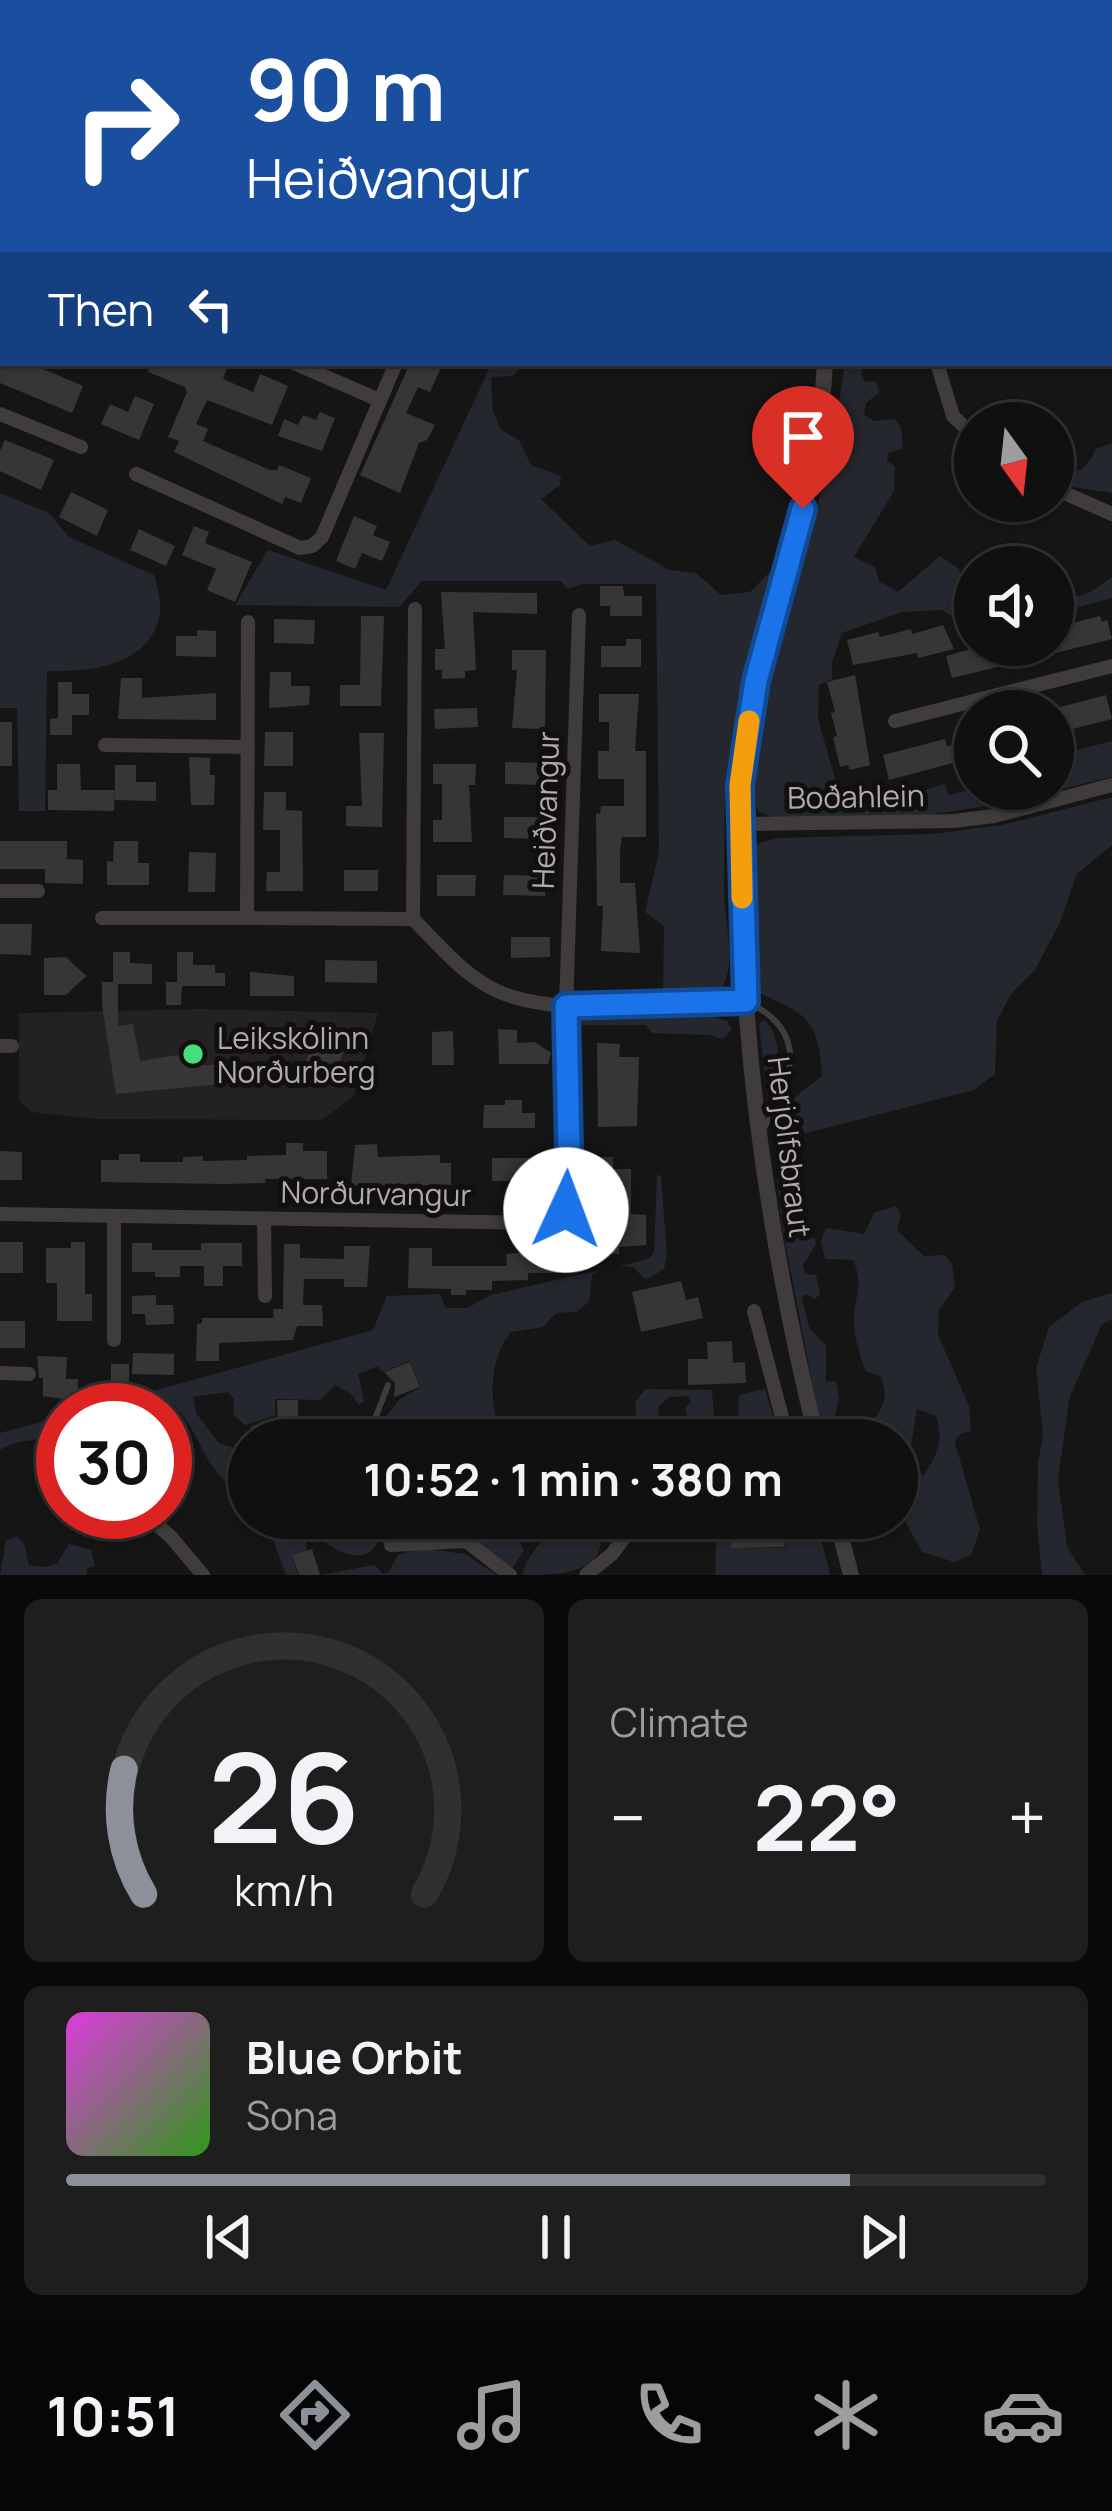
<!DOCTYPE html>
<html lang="en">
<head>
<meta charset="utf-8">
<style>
  :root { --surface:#101010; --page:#1e1e1e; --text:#f1f3f6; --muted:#9c9d9f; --line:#303030; --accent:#8c9099 }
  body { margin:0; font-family:Manrope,sans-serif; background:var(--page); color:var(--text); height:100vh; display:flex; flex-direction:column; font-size:45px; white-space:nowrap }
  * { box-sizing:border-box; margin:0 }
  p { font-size:39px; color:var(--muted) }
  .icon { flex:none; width:66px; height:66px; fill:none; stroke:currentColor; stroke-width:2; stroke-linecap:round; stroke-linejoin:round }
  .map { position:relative; height:1575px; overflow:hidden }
  .side { display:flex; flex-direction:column; gap:24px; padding:24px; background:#090909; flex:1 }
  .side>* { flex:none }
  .guide { position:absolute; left:0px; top:0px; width:1113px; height:366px; box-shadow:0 3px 9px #0004,0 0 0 3px var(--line); background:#1a4fa0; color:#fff; overflow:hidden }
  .needle { width:78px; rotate:165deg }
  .tools { position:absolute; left:954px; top:402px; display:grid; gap:24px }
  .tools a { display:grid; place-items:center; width:120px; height:120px; border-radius:50%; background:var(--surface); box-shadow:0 3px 9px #0004,0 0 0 3px var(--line); font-size:60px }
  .speed { position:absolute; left:36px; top:1383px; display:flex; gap:24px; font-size:60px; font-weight:700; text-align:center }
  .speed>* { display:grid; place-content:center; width:156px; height:156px; border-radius:50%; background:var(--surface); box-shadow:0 3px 9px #0004,0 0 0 3px var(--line); line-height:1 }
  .speed .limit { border:18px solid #d22; background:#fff; color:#111 }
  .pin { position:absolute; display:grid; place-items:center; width:102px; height:102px; color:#fff; margin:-123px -51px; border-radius:50% 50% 50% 0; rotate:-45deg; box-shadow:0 0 12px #0007 }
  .pin .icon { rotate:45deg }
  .me { position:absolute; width:132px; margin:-66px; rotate:2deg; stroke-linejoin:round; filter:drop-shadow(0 0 9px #0008) }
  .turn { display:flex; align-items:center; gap:42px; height:252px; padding:0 48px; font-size:54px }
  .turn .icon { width:156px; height:156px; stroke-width:2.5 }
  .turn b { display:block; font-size:84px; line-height:102px }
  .then { display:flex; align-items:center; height:114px; padding:0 48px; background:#0003; gap:24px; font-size:45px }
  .big { font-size:90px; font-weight:700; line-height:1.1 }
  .side .tile { flex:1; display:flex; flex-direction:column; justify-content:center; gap:18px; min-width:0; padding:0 42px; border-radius:18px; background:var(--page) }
  .side .dial { align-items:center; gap:0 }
  .dial svg { height:312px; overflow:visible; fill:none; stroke:var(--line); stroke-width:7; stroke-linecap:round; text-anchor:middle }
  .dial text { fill:var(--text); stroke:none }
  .song { display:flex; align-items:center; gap:36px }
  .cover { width:144px; height:144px; border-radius:18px; background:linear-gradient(135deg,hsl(300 70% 55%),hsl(110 70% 35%)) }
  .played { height:12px; border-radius:6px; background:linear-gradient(90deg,var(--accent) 80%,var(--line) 80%) }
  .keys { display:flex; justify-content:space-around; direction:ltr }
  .heat { display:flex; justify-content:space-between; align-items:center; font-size:66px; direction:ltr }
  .side .tiles { flex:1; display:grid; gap:24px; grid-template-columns:1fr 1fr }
  .tile:last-child { grid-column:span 2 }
  .trip { position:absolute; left:228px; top:1419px; width:690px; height:120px; border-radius:60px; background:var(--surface); box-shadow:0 3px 9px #0004,0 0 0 3px var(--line); font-weight:700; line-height:120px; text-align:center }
  .dock { display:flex; height:192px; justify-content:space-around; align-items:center; background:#060606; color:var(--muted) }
  .dock .icon { width:84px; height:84px }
  .dock .active { color:var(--accent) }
  .dock b { font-size:54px; color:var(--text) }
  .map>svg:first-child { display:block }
  .built { fill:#232122 }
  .green { fill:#25272e; fill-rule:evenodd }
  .building { fill:#383536 }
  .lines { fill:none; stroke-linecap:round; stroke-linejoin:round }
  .service { stroke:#403b3d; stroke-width:6 }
  .minor { stroke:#403b3d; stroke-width:14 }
  .tertiary { stroke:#403b3d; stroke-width:16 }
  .secondary { stroke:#4b4548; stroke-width:18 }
  .route-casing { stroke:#114b97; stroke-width:30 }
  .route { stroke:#1a73e8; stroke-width:21 }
  .slow { stroke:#f59e0b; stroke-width:21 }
  .poi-dot { fill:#46dd7d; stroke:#111010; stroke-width:4.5 }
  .labels { text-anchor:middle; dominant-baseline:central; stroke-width:10; stroke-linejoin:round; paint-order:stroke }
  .street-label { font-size:30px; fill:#b5a8b0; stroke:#111010 }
  .poi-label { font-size:30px; fill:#b5a8b0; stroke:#111010; text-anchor:start }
</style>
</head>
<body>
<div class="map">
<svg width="1112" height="1575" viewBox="0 0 1112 1575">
  <rect width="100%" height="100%" fill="#161515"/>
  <path class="built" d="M201 1009 378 1013 354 1096 322 1120 95 1119 31 1112 19 1100V1013Z"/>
  <g class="green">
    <path d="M85 0H278L279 3H84Z"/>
    <path d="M492 363H519L520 369 512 376 491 377 493 410 501 430 519 440 531 465 561 476 560 485 541 499 590 546 615 540 670 570 696 573 721 595 750 592 774 568C755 637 736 705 727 777 723 813 725 852 724 888 723 922 741 970 716 995L663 996 664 926 645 912 659 852 656 584H582L568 589 561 581H422L399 607 235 605 268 550 386 590Z"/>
    <path d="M864 363 861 375 864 381 876 382 880 392 866 403 864 415 875 421 895 419 901 427 903 448 888 453 887 461 895 466 894 491 854 557 875 567 879 581 898 592 940 556 958 568 963 581 955 593 960 604 975 611V631L942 610 902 612 842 633 832 662V679L819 685 818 719 839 792 882 804 944 784 949 795 975 788 1053 789V756L1112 741V777L999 804 928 815 775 818 759 812 752 799 759 703 813 524 830 455 845 364Z"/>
    <path d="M1112 443V493L1073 487 1053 476V470C1079 472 1084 474 1096 449Z"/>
    <path d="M0 493 49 513 69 537 154 575C157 587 162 602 160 614 150 666 91 672 47 671L45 811H19L17 708H0Z"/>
    <path d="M1112 577V598L1053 614V593C1081 602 1091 592 1112 577Z"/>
    <path d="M1112 797V845L1077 874 1060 922 1035 970 1011 994 997 1021 995 1074 974 1090 779 1140C780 1104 795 1097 822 1076 818 1017 807 1015 757 992L750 859 757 844 777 838 933 834 1002 825Z"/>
    <path d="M591 1016H711L727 1021 732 1030 722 1039 710 1035 652 1033 646 1025H581L582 1018Z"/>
    <path d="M764 1020C784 1036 779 1077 774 1101L768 1103 759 1024Z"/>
    <path d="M784 1162C791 1178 784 1185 785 1201 786 1213 793 1229 798 1239L815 1238 816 1244 803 1265 805 1274 816 1275 820 1294 815 1299 807 1294 802 1297 809 1327 826 1346V1382L836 1381 839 1399 835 1416 820 1424 782 1226 776 1164Z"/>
    <path d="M657 1174 661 1177 667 1256 664 1269 646 1280 633 1267 620 1266 648 1259 654 1253Z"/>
    <path d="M896 1206 901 1214 897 1230 924 1256 945 1255 952 1264 955 1287 939 1310 938 1335 969 1406 971 1431 960 1434 955 1442 980 1530 971 1555 954 1562 922 1552 897 1506V1440H827V1426L838 1422 853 1430 867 1428C881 1411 890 1400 881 1377L866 1371C860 1357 854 1337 854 1321 854 1294 865 1288 853 1260L825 1259 821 1241 826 1228 864 1234 874 1213ZM917 1409 936 1416C944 1439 937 1457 923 1476L915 1473 909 1457Z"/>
    <path d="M600 1270 592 1275 589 1302 576 1312 556 1313 543 1327 511 1332C487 1362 489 1406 503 1440H419L412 1433 411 1440H367L400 1399 421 1387 410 1361 382 1372 378 1366 358 1374 364 1401 359 1405 351 1394 335 1385 320 1400 275 1399V1416L245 1425 233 1414 234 1400 228 1392 193 1397 196 1413 219 1443 243 1451 246 1460 240 1482 228 1484C202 1462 198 1427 171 1403L158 1410H84L373 1330 387 1296 440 1294 446 1308H467L491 1295Z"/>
    <path d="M1112 1293V1319L1102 1324 1070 1396 1058 1479 1067 1547 1085 1575H1042L1037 1524 1038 1463 1043 1435 1036 1368 1049 1327 1082 1302Z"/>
    <path d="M646 1389 712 1390 715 1428 738 1424 739 1395 765 1389 780 1440H694L685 1409 691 1401 688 1396 669 1397 659 1406 658 1418 636 1416 635 1402Z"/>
    <path d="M63 1416 62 1436C40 1442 19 1437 0 1450V1433Z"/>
    <path d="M275 1518H297L298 1529 305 1530 307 1550 292 1555 298 1575H286L271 1534 283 1527Z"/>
    <path d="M333 1518H387L388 1532 406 1533 411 1538 406 1546 380 1537C370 1567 340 1555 321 1539L320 1534H333Z"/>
    <path d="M522 1518V1532L517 1538 524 1550 512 1569 500 1568 454 1519Z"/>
    <path d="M717 1518H730L731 1548H786L787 1518H816L830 1575H715Z"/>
    <path d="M586 1524 601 1537C603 1575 554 1575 522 1575 531 1545 553 1526 586 1524Z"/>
    <path d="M17 1536 24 1544 29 1565 43 1567 57 1564 69 1544 91 1550 95 1566 87 1569V1575H0L6 1541Z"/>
    <path d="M420 1548 465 1554 497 1575H319L375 1565 382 1573H388L398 1555Z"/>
  </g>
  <g class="building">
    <path d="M0 363H29L83 386 72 413 0 383Z"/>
    <path d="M151 363H229L223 379 253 392 260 374 288 386 272 425 207 400 196 424 208 429 203 441 270 470H277L279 465 311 478 301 503 285 497 282 504 174 452 179 441 168 437 187 392 185 387 148 372Z"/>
    <path d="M410 363H443L430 392 418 387 406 413 435 425 427 440 419 443 400 493 360 475Z"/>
    <path d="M135 396 154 404 139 440 101 424 110 404 128 412Z"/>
    <path d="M320 412 335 418 322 451 278 436 284 419 298 425 303 415 316 420Z"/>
    <path d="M5 440 54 460 41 490 0 471V451Z"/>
    <path d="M71 492 108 510 97 536 59 517Z"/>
    <path d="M354 516 377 526 373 535 390 542 382 561 362 553 355 569 336 561Z"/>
    <path d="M194 526 209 532 205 543 252 562 235 602 207 590 216 569 182 555Z"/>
    <path d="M139 529 175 546 166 566 130 550Z"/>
    <path d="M600 586H623L624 596H642V616H610V606H600Z"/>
    <path d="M441 592 537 593V614L473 612 476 670 465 671V678L442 679V670H435V649H445Z"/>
    <path d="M361 616H384L381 706H340V685H360Z"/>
    <path d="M1100 616 1102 622 1107 620 1112 639 952 678 946 656 985 645H1053V628Z"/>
    <path d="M274 619 315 620 314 644 274 643Z"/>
    <path d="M943 625 954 649 918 658 917 653 853 665 847 640 878 632 880 637 911 629 912 634Z"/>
    <path d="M197 630 216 631V657L176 656V636H197Z"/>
    <path d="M626 639H641V667H601V646H626Z"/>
    <path d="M512 650H546L545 729 512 728 517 670H512Z"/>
    <path d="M270 672H291V686H310L309 705 269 708Z"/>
    <path d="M855 675 870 765 850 770 848 765 840 767 833 737 837 736 831 713 835 712 827 682Z"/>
    <path d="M121 678H142V698L216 693V720L118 719Z"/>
    <path d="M58 682H72V694H89V715H72V735H50V719L58 718Z"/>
    <path d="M599 694H639L635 751H646V837H622L620 852V883H635L640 953 601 951 603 906H597L596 813 600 814 601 806H624V779H598V751H609V722H599Z"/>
    <path d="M1106 695 1112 719 1053 734V709Z"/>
    <path d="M477 708 478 727 435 729 434 709Z"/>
    <rect x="0" y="722" width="12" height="44"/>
    <path d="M265 732H293V766H264Z"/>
    <path d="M359 733H384L382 827 346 826V806H362Z"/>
    <path d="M945 739 947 746 975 740V757L889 780 883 755Z"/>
    <path d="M189 757 210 758V775H215L214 805H191Z"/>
    <path d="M505 762 544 763V785L505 784Z"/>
    <path d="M57 764H80L81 790H115L114 811 48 810V790H57Z"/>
    <path d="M433 764H476L475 785H469L472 842H433V820H442V784H433Z"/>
    <path d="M115 765H136V782H156V801L115 800Z"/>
    <path d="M264 792H286V810L302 811 303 891H266L267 872H280V830H263Z"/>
    <path d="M504 817H545V839L504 838Z"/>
    <path d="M0 841H67V859L83 860V884L45 883V869H0Z"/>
    <path d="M114 841H138V863H149V885H107V861L113 862Z"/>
    <path d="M189 852 216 853 215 892H188Z"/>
    <rect x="344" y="870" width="34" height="21"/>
    <path d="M437 875H476L475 896H437Z"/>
    <path d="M504 875 546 876 545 896 503 895Z"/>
    <path d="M0 924H32L31 955 0 954Z"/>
    <path d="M511 937H550V957L511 958Z"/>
    <path d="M113 952H130V963L152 964V984H118V1026L133 1024 140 1061 196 1052 198 1066 218 1064 220 1084 116 1094 102 1005V982H113Z"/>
    <path d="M177 952H193V965H215V973H225V986H182L181 1005H166V982H177Z"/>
    <path d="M66 957 86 976 66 995H44V958Z"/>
    <path d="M325 960 377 961V983L325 982Z"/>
    <path d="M250 972 294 976V996H250Z"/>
    <path d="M318 1025 349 1035 335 1076 305 1066Z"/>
    <path d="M498 1029 517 1030V1043L535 1042 551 1053 548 1064H499Z"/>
    <path d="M453 1031 454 1065H432V1032Z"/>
    <path d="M597 1043 620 1044 619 1057H639L637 1126 598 1127Z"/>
    <path d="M505 1100H522V1113H535V1128H483L484 1105H505Z"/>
    <path d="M286 1143H303V1151H327V1179H265L266 1183 223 1184 101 1182V1160H119V1154H140V1162H183V1157L203 1156V1161L247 1160V1156L286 1155Z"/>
    <path d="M377 1144 378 1157 440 1155V1163H451V1185L351 1186 355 1145Z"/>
    <path d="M0 1151 22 1152V1180H0Z"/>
    <path d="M596 1157H613V1169H631V1214L646 1215V1245L619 1247V1254L594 1253 595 1230 610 1231 611 1201H603V1186H595Z"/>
    <path d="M492 1158H533V1187H510V1181H492Z"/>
    <rect x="0" y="1242" width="23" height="31"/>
    <path d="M71 1242H85V1294H92V1321H57V1283H46V1248H71Z"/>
    <path d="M132 1243H152V1250H201V1243H242V1266H223V1286H204V1266H180V1277H155V1272H132Z"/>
    <path d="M284 1244H300V1258L344 1259V1246H370L367 1287H344V1279H304L303 1305H322L323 1326H297L293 1340 219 1343V1361H196L197 1324 202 1323V1318H274L273 1309H283Z"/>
    <path d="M409 1248H432V1266H507L506 1254 557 1250 558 1273H528V1280L492 1281V1290H466V1295H451V1289L408 1288Z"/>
    <path d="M681 1281 686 1300 698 1297 703 1318 641 1332 632 1292Z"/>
    <path d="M156 1295V1305H173L174 1324 146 1325 145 1314H132V1296Z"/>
    <rect x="0" y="1321" width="25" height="27"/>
    <path d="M732 1341 733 1363 745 1362 746 1383 688 1385V1359H708L707 1342Z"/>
    <path d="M133 1353 174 1354V1375L132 1374Z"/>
    <path d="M37 1356 67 1357 66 1379H78L77 1401 43 1396V1378H39Z"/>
    <path d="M410 1362 420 1387 394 1397 395 1383 384 1372Z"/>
    <rect x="111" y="1364" width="18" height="24"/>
    <path d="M277 1400H298V1420L327 1419 328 1440H252L251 1426 278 1425Z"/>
    <path d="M690 1423 691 1440H641V1424Z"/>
    <path d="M305 1518H332V1533L305 1537Z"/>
    <rect x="389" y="1518" width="22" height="13"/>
    <path d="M731 1518 785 1522V1547L731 1548Z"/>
    <path d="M312 1549 320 1575H299L292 1555Z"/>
  </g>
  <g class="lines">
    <g class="service">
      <path d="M750 1003C811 1034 791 1080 764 1128"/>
      <path d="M357 1440 375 1419 388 1385"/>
      <path d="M362 1518 388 1543"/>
    </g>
    <g class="minor">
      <path d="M349 0 356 3"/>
      <path d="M73 3 75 0"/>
      <path d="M684 3 685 0"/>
      <path d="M0 176 3 169"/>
      <path d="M0 244 3 245"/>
      <path d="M1110 294 1112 301"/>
      <path d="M294 363 379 400"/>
      <path d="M937 363 953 416 975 437"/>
      <path d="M0 414 81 447"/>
      <path d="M136 474 300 548 312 546 322 537 396 363"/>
      <path d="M1053 488 1112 514"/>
      <path d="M248 622 247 918 413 919C439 945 463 975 497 991 559 1019 676 1003 746 1001"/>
      <path d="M895 721 1112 666"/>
      <path d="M105 745 248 747"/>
      <path d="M741 824 954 821 994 816 1112 785"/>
      <path d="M0 891H38"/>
      <path d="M102 918H247"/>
      <path d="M413 919 415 609"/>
      <path d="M0 1046H12"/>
      <path d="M0 1214 542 1223C558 1220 565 1215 570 1199L566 1007 579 615"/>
      <path d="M264 1219 265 1296"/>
      <path d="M754 1311 788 1440"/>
      <path d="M114 1340V1217"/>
      <path d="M0 1373 29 1374"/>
      <path d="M143 1512 171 1537 203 1575"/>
      <path d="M391 1545 466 1541 510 1575"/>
      <path d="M586 1575 612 1554 639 1518"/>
    </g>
    <g class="tertiary">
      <path d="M826 0V3"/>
      <path d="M817 1440C773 1260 744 1076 741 891 741 855 737 817 740 781 752 638 818 507 825 363"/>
      <path d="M836 1518 851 1575"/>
    </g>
    <g class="secondary">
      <path d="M35 3 36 0"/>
      <path d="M51 3 52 0"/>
      <path d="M0 88 3 80"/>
      <path d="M0 120 3 114"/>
    </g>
  </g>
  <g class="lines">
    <g class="route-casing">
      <path id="route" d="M566 1210 570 1199 566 1006 746 1001 740 785 756 681 803 509"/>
    </g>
    <use href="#route" class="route"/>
    <path class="slow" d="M742 898 740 785 749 721"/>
  </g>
  <circle class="poi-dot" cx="193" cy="1054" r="12"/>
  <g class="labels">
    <g class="street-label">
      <text transform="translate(856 796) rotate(-1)">Boðahlein</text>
      <text transform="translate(545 810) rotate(-88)">Heiðvangur</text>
      <text transform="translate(790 1147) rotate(83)">Herjólfsbraut</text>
      <text transform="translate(376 1193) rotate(1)">Norðurvangur</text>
    </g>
    <g class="poi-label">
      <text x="217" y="1037">Leikskólinn<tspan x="217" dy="34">Norðurberg</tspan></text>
    </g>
  </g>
</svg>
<div class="tools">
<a><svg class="needle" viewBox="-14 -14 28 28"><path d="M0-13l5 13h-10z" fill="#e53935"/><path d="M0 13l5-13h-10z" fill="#9c9d9f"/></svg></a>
<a><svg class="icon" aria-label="sound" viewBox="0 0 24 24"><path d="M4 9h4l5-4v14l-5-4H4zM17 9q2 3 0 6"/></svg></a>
<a><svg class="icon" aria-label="search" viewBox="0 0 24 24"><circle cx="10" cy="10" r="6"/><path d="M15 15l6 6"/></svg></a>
</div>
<div class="speed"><div class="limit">30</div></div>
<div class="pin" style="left:803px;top:509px;background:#d93025"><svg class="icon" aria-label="arrive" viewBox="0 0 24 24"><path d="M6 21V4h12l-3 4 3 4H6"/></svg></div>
<svg class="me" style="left:566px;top:1210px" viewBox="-20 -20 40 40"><circle r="19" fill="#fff"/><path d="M0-13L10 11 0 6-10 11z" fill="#1a73e8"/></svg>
<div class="trip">10:52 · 1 min · 380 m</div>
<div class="guide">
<div class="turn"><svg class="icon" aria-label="right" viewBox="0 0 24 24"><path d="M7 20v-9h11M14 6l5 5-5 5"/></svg><div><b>90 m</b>Heiðvangur</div></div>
<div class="then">Then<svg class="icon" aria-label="left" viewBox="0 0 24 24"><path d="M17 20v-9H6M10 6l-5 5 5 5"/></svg></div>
</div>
</div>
<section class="side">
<div class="tiles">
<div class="tile dial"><svg viewBox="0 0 100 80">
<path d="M14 69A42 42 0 1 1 86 69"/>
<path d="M14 69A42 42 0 0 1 9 37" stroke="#8c9099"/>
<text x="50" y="56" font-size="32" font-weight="700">26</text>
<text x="50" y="72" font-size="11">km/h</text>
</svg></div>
<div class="tile"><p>Climate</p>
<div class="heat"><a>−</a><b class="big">22°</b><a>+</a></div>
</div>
<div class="tile">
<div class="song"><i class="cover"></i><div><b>Blue Orbit</b><p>Sona</p></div></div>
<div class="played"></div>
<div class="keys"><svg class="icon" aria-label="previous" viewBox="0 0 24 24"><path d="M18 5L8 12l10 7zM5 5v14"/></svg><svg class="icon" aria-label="pause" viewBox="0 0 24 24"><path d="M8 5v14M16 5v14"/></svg><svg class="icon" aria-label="next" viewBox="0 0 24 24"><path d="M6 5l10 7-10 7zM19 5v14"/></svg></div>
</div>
</div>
</section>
<nav class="dock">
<b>10:51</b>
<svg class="icon active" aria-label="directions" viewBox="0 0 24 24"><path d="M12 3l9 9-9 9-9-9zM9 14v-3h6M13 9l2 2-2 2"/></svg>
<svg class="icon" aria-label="music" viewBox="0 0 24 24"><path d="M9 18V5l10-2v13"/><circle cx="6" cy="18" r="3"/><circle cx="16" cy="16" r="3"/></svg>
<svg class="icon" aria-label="phone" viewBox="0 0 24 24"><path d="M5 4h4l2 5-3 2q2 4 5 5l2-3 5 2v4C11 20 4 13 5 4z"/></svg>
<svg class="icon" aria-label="climate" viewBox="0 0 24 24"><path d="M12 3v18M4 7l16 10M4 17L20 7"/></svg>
<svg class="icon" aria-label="car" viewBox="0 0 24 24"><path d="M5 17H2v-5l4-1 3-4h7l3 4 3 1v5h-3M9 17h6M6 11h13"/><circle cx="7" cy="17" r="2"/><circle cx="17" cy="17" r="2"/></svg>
</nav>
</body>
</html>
